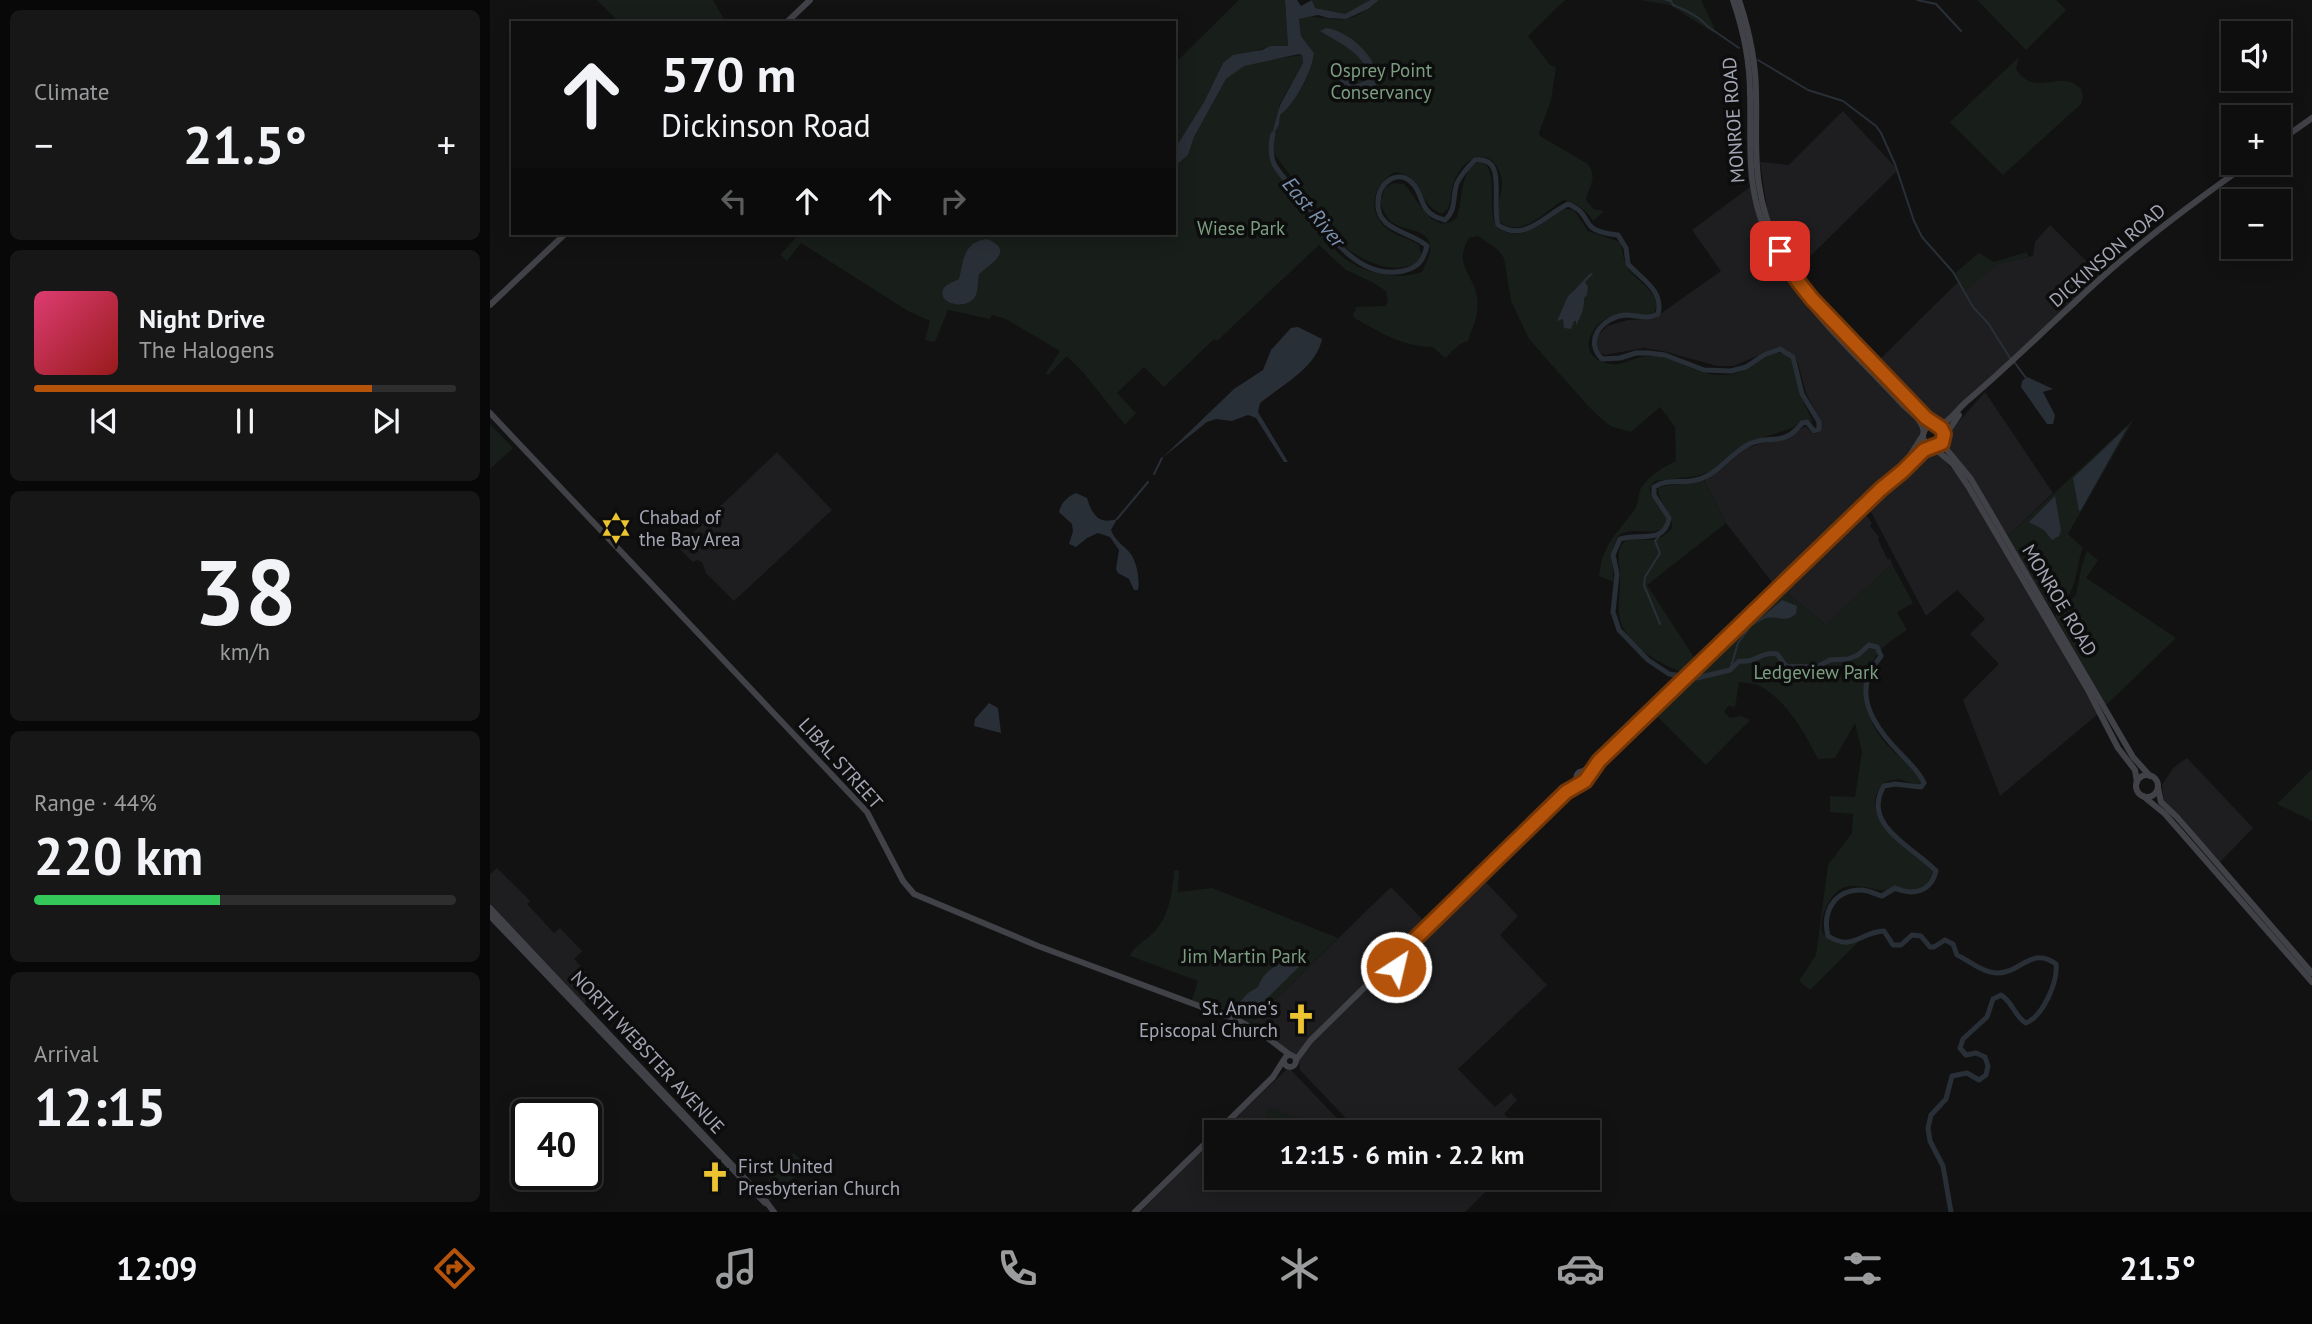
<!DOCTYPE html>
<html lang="en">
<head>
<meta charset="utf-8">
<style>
  :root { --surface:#0e0e0e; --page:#171717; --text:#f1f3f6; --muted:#9b9c9e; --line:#2e2e2e; --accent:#b45309 }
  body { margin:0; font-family:"PT Sans",sans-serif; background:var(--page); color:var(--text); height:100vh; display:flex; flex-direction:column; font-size:26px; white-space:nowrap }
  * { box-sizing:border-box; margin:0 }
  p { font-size:23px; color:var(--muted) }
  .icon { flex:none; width:38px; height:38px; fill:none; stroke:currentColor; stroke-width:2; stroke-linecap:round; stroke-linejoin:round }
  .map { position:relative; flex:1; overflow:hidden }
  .details { display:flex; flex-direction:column; gap:10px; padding:10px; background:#080808; width:490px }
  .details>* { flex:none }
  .banner { position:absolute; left:21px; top:21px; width:665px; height:214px; border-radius:0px; box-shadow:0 4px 18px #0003,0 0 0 2px var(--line); background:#0e0e0e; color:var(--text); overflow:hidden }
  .fabs { position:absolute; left:1731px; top:21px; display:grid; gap:14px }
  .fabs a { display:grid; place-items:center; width:70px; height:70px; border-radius:0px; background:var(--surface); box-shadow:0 4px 18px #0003,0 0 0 2px var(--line); font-size:35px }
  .speed { position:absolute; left:21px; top:1099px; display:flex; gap:14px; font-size:35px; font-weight:700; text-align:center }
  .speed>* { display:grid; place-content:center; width:91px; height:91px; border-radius:50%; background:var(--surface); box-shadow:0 4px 18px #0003,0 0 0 2px var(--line); line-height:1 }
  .speed .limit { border:4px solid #111; border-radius:10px; background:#fff; color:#111 }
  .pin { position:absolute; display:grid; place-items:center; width:60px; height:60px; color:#fff; margin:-30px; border-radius:14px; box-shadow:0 4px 10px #0006 }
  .me { position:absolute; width:77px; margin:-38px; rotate:35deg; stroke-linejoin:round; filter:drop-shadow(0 0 5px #0008) }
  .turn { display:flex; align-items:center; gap:24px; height:147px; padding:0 35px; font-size:32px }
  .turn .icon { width:91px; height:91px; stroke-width:2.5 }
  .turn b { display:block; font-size:49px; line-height:60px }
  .lanes { display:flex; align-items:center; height:66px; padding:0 35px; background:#0003; justify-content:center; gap:35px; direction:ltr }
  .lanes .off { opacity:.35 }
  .big { font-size:52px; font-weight:600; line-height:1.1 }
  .details .widget { flex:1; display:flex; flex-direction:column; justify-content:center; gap:10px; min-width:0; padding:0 24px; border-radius:10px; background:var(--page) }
  .details .dial { align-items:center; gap:0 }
  .dial b { font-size:91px; line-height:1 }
  .song { display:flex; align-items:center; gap:21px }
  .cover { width:84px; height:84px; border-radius:10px; background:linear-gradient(135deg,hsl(340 70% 55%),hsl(0 70% 35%)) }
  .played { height:7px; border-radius:4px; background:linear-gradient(90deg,var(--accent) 80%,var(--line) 80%) }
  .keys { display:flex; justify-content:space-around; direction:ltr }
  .heat { display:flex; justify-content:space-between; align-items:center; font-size:38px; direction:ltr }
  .charge { height:10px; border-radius:5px; background:linear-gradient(90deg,#34c759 44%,var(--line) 0) }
  .trip { position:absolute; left:714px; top:1120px; width:396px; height:70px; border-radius:0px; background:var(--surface); box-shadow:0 4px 18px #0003,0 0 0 2px var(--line); font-weight:600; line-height:70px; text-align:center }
  .dock { display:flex; height:112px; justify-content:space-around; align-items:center; background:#060606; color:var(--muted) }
  .dock .icon { width:49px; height:49px }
  .dock .selected { color:var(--accent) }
  .dock b { font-size:32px; color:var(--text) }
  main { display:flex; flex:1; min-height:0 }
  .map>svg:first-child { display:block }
  .built { fill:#1e1e20 }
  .green { fill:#181e1a }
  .water { fill:#292f36 }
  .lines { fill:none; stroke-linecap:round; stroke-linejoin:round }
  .stream { stroke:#292f36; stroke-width:2 }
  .river { stroke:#292f36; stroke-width:5 }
  .secondary { stroke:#414248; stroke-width:6 }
  .route-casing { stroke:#753606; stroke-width:18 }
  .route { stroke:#b45309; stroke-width:12 }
  .labels { text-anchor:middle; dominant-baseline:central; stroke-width:7; stroke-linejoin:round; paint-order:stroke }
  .park-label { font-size:19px; fill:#7b9e81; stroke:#0d0d0e }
  .street-label { font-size:19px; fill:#a4a6b4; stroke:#0d0d0e }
  .poi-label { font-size:19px; fill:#a4a6b4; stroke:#0d0d0e; text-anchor:start }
  .water-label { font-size:21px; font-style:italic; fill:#7b90ae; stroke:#0d0d0e }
</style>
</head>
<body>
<main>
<section class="details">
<div class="widget"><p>Climate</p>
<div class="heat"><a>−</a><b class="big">21.5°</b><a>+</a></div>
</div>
<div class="widget">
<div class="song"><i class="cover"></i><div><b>Night Drive</b><p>The Halogens</p></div></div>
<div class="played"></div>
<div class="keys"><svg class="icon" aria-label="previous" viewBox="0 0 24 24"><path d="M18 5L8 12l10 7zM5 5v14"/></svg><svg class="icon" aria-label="pause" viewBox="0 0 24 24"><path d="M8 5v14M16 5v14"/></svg><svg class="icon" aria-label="next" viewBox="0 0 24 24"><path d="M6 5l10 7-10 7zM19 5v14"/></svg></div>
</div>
<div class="widget dial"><b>38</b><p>km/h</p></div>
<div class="widget"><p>Range · 44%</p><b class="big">220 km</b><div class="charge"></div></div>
<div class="widget"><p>Arrival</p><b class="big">12:15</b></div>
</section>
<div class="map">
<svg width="1822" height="1212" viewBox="0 0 1822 1212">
  <rect width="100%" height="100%" fill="#121213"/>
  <g class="built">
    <path d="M1353 111 1408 170 1305 271 1288 241 1278 215 1270 162 1299 165Z"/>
    <path d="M1260 187 1271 231 1287 265 1299 284 1319 309 1428 421 1431 431 1425 447 1401 474 1285 586 1236 523 1214 480 1233 468 1258 447 1301 436 1315 426 1323 434 1327 433 1330 420 1316 393 1306 357 1297 350 1288 347 1244 366H1227L1173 351 1154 348 1114 355 1108 352 1105 344 1106 338 1117 326 1138 320 1163 319 1231 271 1202 230Z"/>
    <path d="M1560 225 1610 275 1457 420 1450 423 1444 421 1431 411 1387 362 1468 282 1474 291 1507 264 1543 256 1545 242Z"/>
    <path d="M1495 392 1563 493 1517 537 1484 478 1459 450 1457 444 1463 428Z"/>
    <path d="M1438 451 1451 456 1472 481 1608 714 1510 796 1473 700 1509 664 1480 634 1495 619 1467 590 1436 616 1379 508 1402 482Z"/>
    <path d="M287 452 342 510 244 601 216 573 212 562 207 560 203 562 188 547Z"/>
    <path d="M1371 513 1377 516 1382 523 1380 526 1389 537 1388 540 1398 560 1400 558 1402 564 1336 625 1292 589Z"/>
    <path d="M1697 758 1763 828 1729 863 1691 816 1674 801 1672 785 1683 768Z"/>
    <path d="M7 868 40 901 37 904 64 933 70 928 92 951 84 959 112 988 91 1007 0 911V874Z"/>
    <path d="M992 878 1028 916 1010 935 1057 985 968 1069 1005 1107 1021 1093 1027 1100 1014 1114 1032 1132H869L810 1070 809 1060 804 1054 795 1050 761 1023 901 887 941 928Z"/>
    <path d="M797 1069 801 1070 860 1132H731Z"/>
    <path d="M726 1137V1178H1010L975 1212H650Z"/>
  </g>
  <g class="green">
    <path d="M107 0H223L236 23H130Z"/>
    <path d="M749 0H795L798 46H780L733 63 714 102 684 150V64Z"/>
    <path d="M822 0H880L855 14 825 8Z"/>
    <path d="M889 0H1075L1038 36 1060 65 1066 67 1061 100 1049 133 1050 136 1098 164C1108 179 1099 185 1096 200L1103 209 1114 211 1103 221C1098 211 1084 201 1073 200 1058 209 1038 233 1017 226 1001 220 1011 197 1012 186 1013 174 1004 154 989 157 980 158 973 165 968 173 961 183 962 197 958 209L952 214C931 207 928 174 905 172 883 183 875 214 899 230 908 237 920 238 929 245L932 258C911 279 874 262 855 247L784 154 783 159 841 233 837 238C853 269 900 283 932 272 934 266 939 258 940 251 943 228 914 231 903 223 897 219 893 210 890 203L895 188 903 183 914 184C928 199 944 239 967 217 973 200 970 163 993 162 1009 172 996 210 1007 228 1032 244 1053 222 1073 209L1084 210 1098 231 1130 242C1133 250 1133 261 1138 269 1147 282 1174 294 1164 313 1142 318 1115 308 1102 333 1099 338 1098 343 1099 349 1102 358 1110 362 1120 364 1133 367 1147 354 1166 356 1195 360 1211 380 1243 374 1260 371 1280 348 1296 354L1302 361 1310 395 1323 422 1314 420 1302 428 1256 443 1222 471 1207 476 1165 481 1160 487V492L1176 517 1174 528C1159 537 1143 525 1128 536L1121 553 1124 582 1109 576C1113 542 1127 534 1145 509 1149 502 1148 494 1151 488 1160 475 1173 467 1186 461L1185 427 1170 407 1141 432 1120 426 1114 421 1098 406 1039 339 1021 301 1014 258 1007 249 988 236 979 238C963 265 983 273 987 297 990 314 983 325 978 341L970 344 955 358 943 347C911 346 893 334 866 319L863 316 866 307 895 306 898 302 896 291 882 282 856 270 829 245 727 341 724 339 674 387 654 367 627 393 646 413 635 425 593 372 577 356 558 375 556 373 570 351 516 319 502 315 500 319 458 310 445 342 435 340 440 321 418 311 311 243 297 261 290 255 310 233H684V167L698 155 704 137 736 79 753 66 767 61 812 55 813 63 789 105V125L790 115C807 100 821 76 824 53L811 36 809 19C825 13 837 21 854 19 866 18 880 8 889 0Z"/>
    <path d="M1149 0H1211L1224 27V33L1180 5Z"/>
    <path d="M1487 0H1566L1576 10 1536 50Z"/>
    <path d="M1529 57 1526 69C1545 99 1571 68 1591 89L1593 96 1591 104 1513 175 1460 122Z"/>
    <path d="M1537 252 1538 257 1507 264 1474 292 1464 274 1489 253 1504 262Z"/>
    <path d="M1644 419 1578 534 1593 548C1584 569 1589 602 1560 607L1517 537Z"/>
    <path d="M0 424 23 448 0 469Z"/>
    <path d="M1214 480 1236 523 1157 585 1207 662 1195 673C1170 665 1130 642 1129 613 1128 600 1131 587 1130 574 1129 561 1125 547 1138 539 1158 539 1167 545 1182 528 1183 512 1167 502 1168 487Z"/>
    <path d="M1597 551 1608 560 1596 578 1686 638 1616 705 1565 616 1586 595 1592 565Z"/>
    <path d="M1402 564 1423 603 1407 612 1417 630C1408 636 1398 642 1391 650 1364 679 1373 718 1397 745 1408 757 1423 765 1431 780L1429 785 1408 779 1398 781C1357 811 1423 852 1442 869L1443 878 1431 892 1423 894C1412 893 1401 891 1389 890 1365 886 1350 879 1337 906 1332 915 1330 924 1333 934L1349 944 1368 942 1320 990 1309 981 1326 955 1338 865 1362 833 1363 814 1340 812V796L1365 797 1372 752 1365 723 1345 758 1328 759C1314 732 1298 702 1270 686 1264 683 1255 683 1249 682L1245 707 1238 706 1234 712 1240 718 1251 716 1260 720 1216 765 1164 713 1292 589 1336 625Z"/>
    <path d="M1822 769V821L1787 804Z"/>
    <path d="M689 870 688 892 722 888 848 938 761 1023 702 1000 708 981 640 956C644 946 653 942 661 935 679 919 682 894 684 871Z"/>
    <path d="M779 1108 830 1124 827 1132H771Z"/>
    <path d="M304 1153 317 1166 279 1201 268 1190Z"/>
  </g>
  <g class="water">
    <path d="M795 0H807L811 6 822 0 825 8 855 14 880 0H889L878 9 856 19 838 18 828 15 809 19 811 36 824 53C822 72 805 104 790 115L789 125 781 138 790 105 813 63 812 55 809 54 754 66 736 79 704 137 698 155 684 167V150L714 102 733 63 743 55 772 50 780 46H798Z"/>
    <path d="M836 28C860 31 891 60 887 84 875 96 864 88 851 83L850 77 856 75 867 84 880 79C875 53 849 43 830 31Z"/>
    <path d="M497 239C527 251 498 265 489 274 487 281 489 290 485 297 474 312 445 302 454 288 458 283 464 282 469 279 474 260 473 242 497 239Z"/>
    <path d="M1101 273 1103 274 1095 282 1098 287 1097 295 1094 298C1095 308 1090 317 1086 326V321H1084L1081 329 1074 328 1073 319 1067 321 1078 296C1086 290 1092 281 1101 273Z"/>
    <path d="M808 327 832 339C826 368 792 385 770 403L768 412 798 462H794L766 418 758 415 742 421 726 419 717 422 672 458 744 389 773 370 781 350 801 328Z"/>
    <path d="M1537 377 1563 389 1553 392 1565 415 1563 424H1557L1531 387 1532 381Z"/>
    <path d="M1638 426 1591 510 1589 511 1583 478Z"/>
    <path d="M586 493 597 498C602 514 608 525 627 519L621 530C625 542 637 547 642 556 647 564 650 581 648 590H644L639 579 628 573 626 569 629 550 620 537 608 533 597 538 586 547 579 544 583 531 582 524 569 512C571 503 577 497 586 493Z"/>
    <path d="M1565 496 1571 530 1569 536 1562 540 1554 530 1539 522Z"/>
    <path d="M1292 600 1307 606 1306 614C1295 623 1288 616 1277 618 1272 619 1265 625 1260 627Z"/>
    <path d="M499 703 508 708 511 733 484 726 485 719Z"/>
    <path d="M806 959 813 963 761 1014 760 1019 752 1011 749 1003 758 993 768 987C774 970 789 962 806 959Z"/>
  </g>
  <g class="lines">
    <g class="stream">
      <path d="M1176 0 1181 1 1183 5C1193 9 1210 17 1217 26L1249 48"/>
      <path d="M1427 0 1446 4 1471 31"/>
      <path d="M1268 60 1318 90 1353 101 1386 126 1391 133 1405 164 1424 221 1432 237 1463 272 1483 307 1498 323 1520 358"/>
      <path d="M1525 363 1536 378"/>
      <path d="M664 474 672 458"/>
      <path d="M627 519 658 482"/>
      <path d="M1170 535 1165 541 1170 553 1155 577 1154 585 1170 624"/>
      <path d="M1240 670 1248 643 1260 627"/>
    </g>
    <path class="river" d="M783 134C781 141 780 153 783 161 786 172 801 185 809 195 834 226 864 281 913 271 929 267 933 261 937 246 921 231 886 231 888 202 888 182 909 167 924 185 930 192 931 202 936 209 941 216 948 218 955 220 967 209 962 197 967 183 971 175 978 167 985 160 1018 156 1001 201 1008 225 1035 243 1055 215 1078 204 1107 216 1085 231 1128 235L1136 248 1138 264C1151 279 1174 290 1168 314 1156 320 1147 315 1135 315 1113 317 1093 340 1112 359L1130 358 1146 353H1159L1175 355 1214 370 1241 371 1256 367 1274 355 1290 349 1303 357 1312 394 1329 422V429L1324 431 1317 422 1312 423C1293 448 1280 434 1259 444 1240 454 1228 475 1206 480 1191 484 1177 478 1164 487V495L1179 518C1174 546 1148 532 1130 539L1123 555 1127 574 1123 612 1129 630 1158 660 1179 674 1207 678 1240 670 1249 661C1268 663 1270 651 1287 654L1296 666 1327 667 1340 660 1358 659 1368 655 1379 645 1387 647 1391 656C1387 662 1381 668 1379 675 1367 704 1391 734 1410 753 1419 763 1429 771 1434 783L1431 787 1405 784 1394 786C1370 825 1425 848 1446 871 1441 892 1423 896 1405 888L1392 896C1385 894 1378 890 1371 890 1344 890 1332 912 1338 936 1363 952 1370 932 1394 931L1403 945H1411L1422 935 1431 936 1440 947H1444L1455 940 1463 944 1467 955C1480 961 1493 973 1508 973 1531 973 1541 946 1566 964 1568 982 1553 1016 1536 1023 1524 1016 1523 1002 1511 995L1503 999 1497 1017 1473 1039 1470 1048 1476 1055 1486 1053 1495 1057 1498 1066 1496 1075 1489 1080 1477 1073 1462 1076 1456 1099 1441 1115 1438 1128 1440 1141 1453 1166 1461 1212"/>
    <g class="secondary">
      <path d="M1243 0C1253 29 1260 63 1260 94 1261 123 1259 151 1262 179 1273 276 1351 337 1413 405 1422 414 1432 419 1434 432"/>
      <path d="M1249 0C1259 30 1266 63 1266 94 1267 125 1264 155 1269 185 1280 264 1331 306 1382 360 1403 382 1421 407 1445 426"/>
      <path d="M296 23 320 0"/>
      <path d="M1788 142 1822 118"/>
      <path d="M0 305 76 233"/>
      <path d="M0 413 377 812 413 881 424 894 548 946 747 1020 770 1032 800 1055"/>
      <circle cx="1444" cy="436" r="11"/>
      <path d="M1448 427C1460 421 1466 411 1476 402 1513 371 1547 337 1583 304 1638 251 1697 207 1759 163"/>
      <path d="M1454 437 1469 415"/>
      <path d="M1454 439 1457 450 1481 479 1643 757 1660 776"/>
      <path d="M1443 447 1463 464 1478 486 1599 692 1628 748 1645 770 1647 782"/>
      <path d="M1403 479 1440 446"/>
      <path d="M1093 771 1109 761 1141 730 1375 504 1417 460 1433 435"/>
      <circle cx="1092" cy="777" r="5.5"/>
      <circle cx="1657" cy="786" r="11"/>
      <path d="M1668 788 1671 802 1687 817 1822 973"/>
      <path d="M1653 796 1675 814 1822 982"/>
      <path d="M0 908 275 1200 284 1212"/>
      <path d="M0 916 275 1203"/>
      <circle cx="901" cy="964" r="5.5"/>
      <path d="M907 963 910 956 931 933 1076 792 1093 782"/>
      <circle cx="800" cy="1061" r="6"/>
      <path d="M806 1060 820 1041 880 982 895 963"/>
      <path d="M727 1132 783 1077 793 1061"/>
      <path d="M645 1212 726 1133"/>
    </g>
  </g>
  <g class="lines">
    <g class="route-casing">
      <path id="route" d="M906 967 909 957 925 939 1076 792 1095 781 1109 761 1391 489 1413 471 1434 450 1452 443 1454 434 1451 428 1436 418 1322 299 1307 280 1290 251"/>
    </g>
    <use href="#route" class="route"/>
  </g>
  <defs>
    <g id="synagogue-bare" transform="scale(2.415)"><path d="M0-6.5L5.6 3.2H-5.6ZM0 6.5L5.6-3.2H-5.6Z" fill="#ecc431" stroke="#0d0d0e" stroke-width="2.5" paint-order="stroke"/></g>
    <g id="church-bare" transform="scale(2.415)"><path d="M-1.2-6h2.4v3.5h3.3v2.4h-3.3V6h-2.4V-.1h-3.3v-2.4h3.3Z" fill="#ecc431" stroke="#0d0d0e" stroke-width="2.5" paint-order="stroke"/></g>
  </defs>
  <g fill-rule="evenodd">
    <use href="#synagogue-bare" x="126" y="528"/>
    <use href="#church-bare" x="811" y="1019"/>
    <use href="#church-bare" x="225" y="1177"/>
  </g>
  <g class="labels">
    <g class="park-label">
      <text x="891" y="70">Osprey Point<tspan x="891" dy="22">Conservancy</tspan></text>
      <text x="751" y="228">Wiese Park</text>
      <text x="1326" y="672">Ledgeview Park</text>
      <text x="754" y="956">Jim Martin Park</text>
    </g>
    <g class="street-label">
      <text transform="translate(1243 120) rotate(-94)">MONROE ROAD</text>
      <text transform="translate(1617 255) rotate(-41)">DICKINSON ROAD</text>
      <text transform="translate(1570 600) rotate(59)">MONROE ROAD</text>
      <text transform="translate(351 763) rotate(48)">LIBAL STREET</text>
      <text transform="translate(158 1052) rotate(47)">NORTH WEBSTER AVENUE</text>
    </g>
    <g class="poi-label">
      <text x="149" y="517">Chabad of<tspan x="149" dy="22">the Bay Area</tspan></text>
      <text x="788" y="1008" text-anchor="end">St. Anne's<tspan x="788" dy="22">Episcopal Church</tspan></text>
      <text x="248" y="1166">First United<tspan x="248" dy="22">Presbyterian Church</tspan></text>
    </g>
    <g class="water-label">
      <text transform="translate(824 212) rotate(50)">East River</text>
    </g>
  </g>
</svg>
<div class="fabs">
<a><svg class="icon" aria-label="sound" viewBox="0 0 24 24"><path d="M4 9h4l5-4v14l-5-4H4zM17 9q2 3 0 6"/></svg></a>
<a>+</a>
<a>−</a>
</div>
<div class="speed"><div class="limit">40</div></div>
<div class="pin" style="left:1290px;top:251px;background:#d93025"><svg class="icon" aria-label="arrive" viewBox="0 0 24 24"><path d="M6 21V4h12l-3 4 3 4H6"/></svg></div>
<svg class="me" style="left:906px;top:967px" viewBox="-20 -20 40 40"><circle r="17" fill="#b45309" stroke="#fff" stroke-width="3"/><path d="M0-11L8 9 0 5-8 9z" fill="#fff"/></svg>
<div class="trip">12:15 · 6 min · 2.2 km</div>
<div class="banner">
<div class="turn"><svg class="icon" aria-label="ahead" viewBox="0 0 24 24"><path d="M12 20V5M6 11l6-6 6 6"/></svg><div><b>570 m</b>Dickinson Road</div></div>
<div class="lanes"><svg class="icon off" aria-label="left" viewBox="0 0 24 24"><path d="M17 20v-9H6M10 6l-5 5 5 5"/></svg><svg class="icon" aria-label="ahead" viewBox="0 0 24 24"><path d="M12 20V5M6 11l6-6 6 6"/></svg><svg class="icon" aria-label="ahead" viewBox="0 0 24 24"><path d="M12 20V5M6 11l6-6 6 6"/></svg><svg class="icon off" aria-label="right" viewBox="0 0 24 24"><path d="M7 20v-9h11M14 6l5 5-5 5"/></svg></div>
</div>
</div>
</main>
<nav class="dock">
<b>12:09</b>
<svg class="icon selected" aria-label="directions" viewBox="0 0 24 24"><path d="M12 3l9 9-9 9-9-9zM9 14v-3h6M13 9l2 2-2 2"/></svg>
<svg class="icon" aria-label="music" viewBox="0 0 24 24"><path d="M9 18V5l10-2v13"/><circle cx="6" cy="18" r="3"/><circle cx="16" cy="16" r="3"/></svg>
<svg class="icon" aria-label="phone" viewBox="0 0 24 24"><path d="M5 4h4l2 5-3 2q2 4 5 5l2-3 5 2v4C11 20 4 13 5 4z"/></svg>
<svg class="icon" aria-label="climate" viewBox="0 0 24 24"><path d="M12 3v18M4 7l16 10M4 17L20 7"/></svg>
<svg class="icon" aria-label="car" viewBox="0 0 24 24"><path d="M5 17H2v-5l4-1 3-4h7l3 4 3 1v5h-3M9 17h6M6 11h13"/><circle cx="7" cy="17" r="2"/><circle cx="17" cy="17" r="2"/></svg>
<svg class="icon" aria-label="filters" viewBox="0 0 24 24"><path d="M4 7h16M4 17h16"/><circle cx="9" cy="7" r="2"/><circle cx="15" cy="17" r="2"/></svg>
<b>21.5°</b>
</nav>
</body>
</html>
